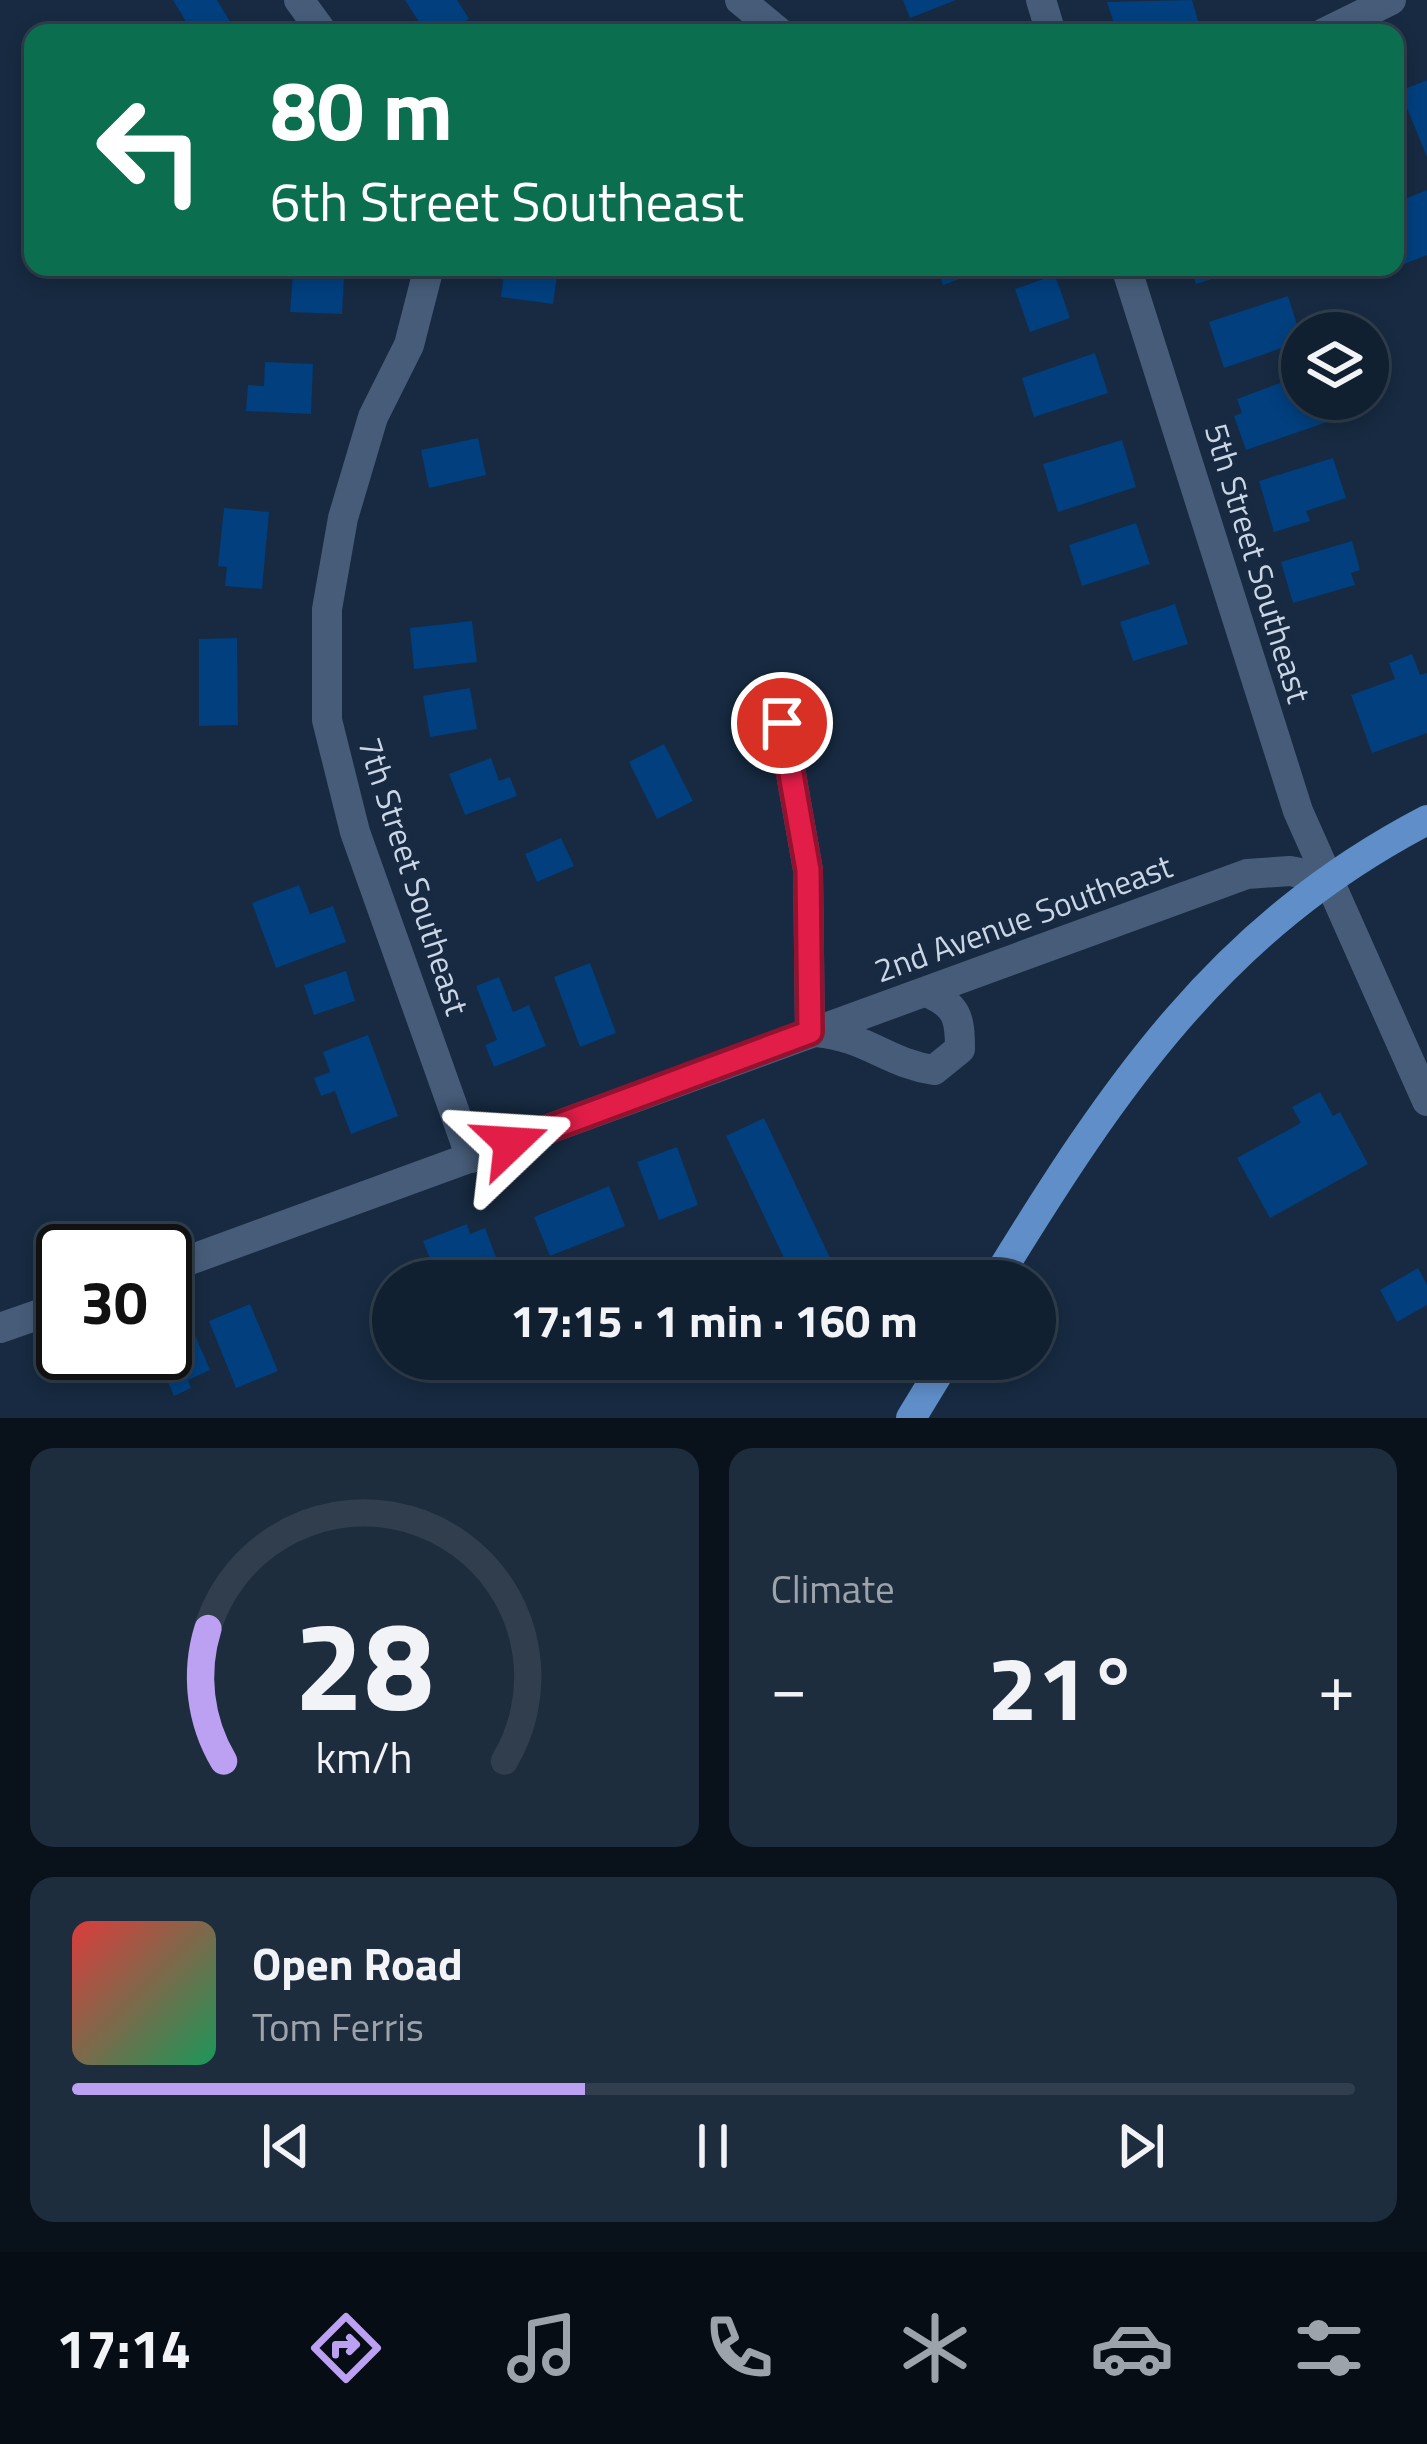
<!DOCTYPE html>
<html lang="en">
<head>
<meta charset="utf-8">
<style>
  :root { --surface:#112031; --page:#1e2d3d; --text:#f1f3f6; --muted:#9ca3ab; --line:#303e4d; --accent:#bca0f2 }
  body { margin:0; font-family:"Titillium Web",sans-serif; background:var(--page); color:var(--text); height:100vh; display:flex; flex-direction:column; font-size:45px; white-space:nowrap }
  * { box-sizing:border-box; margin:0 }
  p { font-size:39px; color:var(--muted) }
  .icon { flex:none; width:66px; height:66px; fill:none; stroke:currentColor; stroke-width:2; stroke-linecap:round; stroke-linejoin:round }
  .map { position:relative; height:1418px; overflow:hidden }
  .panel { display:flex; flex-direction:column; gap:30px; padding:30px; background:#09121b; flex:1 }
  .panel>* { flex:none }
  .guide { position:absolute; left:24px; top:24px; width:1380px; height:252px; border-radius:24px; box-shadow:0 6px 18px #0003,0 0 0 3px var(--line); background:#0b6e4f; color:#fff; overflow:hidden }
  .fabs { position:absolute; left:1281px; top:312px; display:grid; gap:24px }
  .fabs a { display:grid; place-items:center; width:108px; height:108px; border-radius:50%; background:var(--surface); box-shadow:0 6px 18px #0003,0 0 0 3px var(--line); font-size:60px }
  .speed { position:absolute; left:36px; top:1224px; display:flex; gap:24px; font-size:60px; font-weight:700; text-align:center }
  .speed>* { display:grid; place-content:center; width:156px; height:156px; border-radius:50%; background:var(--surface); box-shadow:0 6px 18px #0003,0 0 0 3px var(--line); line-height:1 }
  .speed .limit { border:6px solid #111; border-radius:18px; background:#fff; color:#111 }
  .pin { position:absolute; display:grid; place-items:center; width:102px; height:102px; color:#fff; margin:-51px; border:6px solid #fff; border-radius:50%; box-shadow:0 3px 12px #0007 }
  .me { position:absolute; width:132px; margin:-66px; rotate:70deg; stroke-linejoin:round; filter:drop-shadow(0 0 9px #0008) }
  .turn { display:flex; align-items:center; gap:42px; height:252px; padding:0 48px; font-size:54px }
  .turn .icon { width:156px; height:156px; stroke-width:2.5 }
  .turn b { display:block; font-size:84px; line-height:102px }
  .big { font-size:90px; font-weight:700; line-height:1.1 }
  .panel .widget { flex:1; display:flex; flex-direction:column; justify-content:center; gap:18px; min-width:0; padding:0 42px; border-radius:24px; background:var(--page) }
  .panel .dial { align-items:center; gap:0 }
  .dial svg { height:312px; overflow:visible; fill:none; stroke:var(--line); stroke-width:7; stroke-linecap:round; text-anchor:middle }
  .dial text { fill:var(--text); stroke:none }
  .song { display:flex; align-items:center; gap:36px }
  .cover { width:144px; height:144px; border-radius:18px; background:linear-gradient(135deg,hsl(0 70% 55%),hsl(150 70% 35%)) }
  .played { height:12px; border-radius:6px; background:linear-gradient(90deg,var(--accent) 40%,var(--line) 40%) }
  .keys { display:flex; justify-content:space-around; direction:ltr }
  .heat { display:flex; justify-content:space-between; align-items:center; font-size:66px; direction:ltr }
  .panel .tiles { flex:1; display:grid; gap:30px; grid-template-columns:1fr 1fr }
  .widget:last-child { grid-column:span 2 }
  .trip { position:absolute; left:372px; top:1260px; width:684px; height:120px; border-radius:60px; background:var(--surface); box-shadow:0 6px 18px #0003,0 0 0 3px var(--line); font-weight:700; line-height:120px; text-align:center }
  .tab-bar { display:flex; height:192px; justify-content:space-around; align-items:center; background:#070d14; color:var(--muted) }
  .tab-bar .icon { width:84px; height:84px }
  .tab-bar .on { color:var(--accent) }
  .tab-bar b { font-size:54px; color:var(--text) }
  .map>svg:first-child { display:block }
  .building { fill:#013f7e }
  .lines { fill:none; stroke-linecap:round; stroke-linejoin:round }
  .minor { stroke:#465c79; stroke-width:30 }
  .primary { stroke:#5f8ec9; stroke-width:30 }
  .route-casing { stroke:#92132f; stroke-width:30 }
  .route { stroke:#e11d48; stroke-width:21 }
  .labels { text-anchor:middle; dominant-baseline:central; stroke-width:12; stroke-linejoin:round; paint-order:stroke }
  .street-label { font-size:33px; fill:#cad6e6; stroke:#172a41 }
</style>
</head>
<body>
<div class="map">
<svg width="1427" height="1418" viewBox="0 0 1427 1418">
  <rect width="100%" height="100%" fill="#172a41"/>
  <g class="building">
    <path d="M173 0H217L232 25 218 33H193Z"/>
    <path d="M405 0H457L469 19 446 33H426Z"/>
    <path d="M903 0H956L910 18Z"/>
    <path d="M1192 0 1201 30 1190 33H1117L1107 2Z"/>
    <path d="M1427 80V157L1400 91Z"/>
    <path d="M1427 190V255L1384 272 1382 267H1395V203Z"/>
    <path d="M505 267 558 268 553 304 501 297Z"/>
    <path d="M937 267H968L971 275 943 285Z"/>
    <path d="M1190 267H1247V268L1196 284Z"/>
    <path d="M293 273 344 276 342 314 290 312Z"/>
    <path d="M1055 275 1070 318 1030 332 1015 289Z"/>
    <path d="M1288 296 1302 341 1224 368 1209 322Z"/>
    <path d="M1095 353 1108 393 1034 417 1022 378Z"/>
    <path d="M265 362 313 364 311 414 246 411 248 385 264 386Z"/>
    <path d="M1302 375V399H1329L1336 419 1246 450 1234 416 1242 413 1237 399Z"/>
    <path d="M478 438 486 475 429 488 421 450Z"/>
    <path d="M1122 440 1136 487 1058 512 1043 464Z"/>
    <path d="M1333 458 1346 498 1306 511 1310 521 1274 532 1259 481Z"/>
    <path d="M224 508 269 512 262 589 225 586 227 567 218 566Z"/>
    <path d="M1136 523 1150 564 1082 586 1069 545Z"/>
    <path d="M1352 541 1360 570 1351 573 1355 585 1293 603 1281 562Z"/>
    <path d="M1175 604 1188 644 1133 661 1120 622Z"/>
    <path d="M472 621 477 662 414 669 410 628Z"/>
    <path d="M237 638 238 725 199 726V639Z"/>
    <path d="M1412 654 1420 675 1427 673V733L1372 753 1351 695 1395 679 1389 663Z"/>
    <path d="M470 688 477 729 430 737 423 696Z"/>
    <path d="M664 744 693 801 657 819 629 762Z"/>
    <path d="M491 758 499 781 510 777 517 796 465 815 449 774Z"/>
    <path d="M561 838 574 866 537 882 525 854Z"/>
    <path d="M299 885 310 914 333 906 346 942 276 968 252 903Z"/>
    <path d="M590 963 616 1033 580 1047 554 977Z"/>
    <path d="M346 971 355 1001 314 1015 304 985Z"/>
    <path d="M499 977 513 1012 529 1005 546 1046 494 1067 485 1045 497 1040 476 986Z"/>
    <path d="M368 1035 398 1116 351 1134 335 1091 321 1096 314 1078 330 1072 323 1052Z"/>
    <path d="M1320 1092 1333 1116 1340 1112 1368 1164 1270 1218 1237 1158 1301 1123 1292 1107Z"/>
    <path d="M764 1118 841 1281H795L726 1136Z"/>
    <path d="M677 1147 698 1205 659 1220 637 1162Z"/>
    <path d="M609 1186 625 1226 550 1256 534 1217Z"/>
    <path d="M467 1224 470 1234 485 1228 504 1279 439 1281 423 1241Z"/>
    <path d="M1418 1268 1427 1285V1305L1397 1322 1380 1290Z"/>
    <path d="M250 1304 278 1371 236 1388 209 1321Z"/>
    <path d="M194 1333 210 1370 188 1380 191 1388 174 1396 155 1353H165V1346Z"/>
  </g>
  <g class="lines">
    <g class="minor">
      <path d="M299 0 323 33"/>
      <path d="M740 0 780 33"/>
      <path d="M1041 0 1051 33"/>
      <path d="M1324 33 1391 0"/>
      <path d="M429 267 409 345 373 417 343 518 327 609V720L355 832 471 1158"/>
      <path d="M1126 267 1298 811 1427 1101"/>
      <path d="M782 723 808 870 810 1032"/>
      <path d="M816 1032C868 1037 887 1063 934 1070L960 1049C960 1017 957 1005 926 992"/>
      <path d="M165 1269 1247 874 1290 871 1326 878"/>
      <path d="M0 1328 63 1306"/>
    </g>
    <g class="primary">
      <path d="M995 1281C1114 1087 1220 928 1427 820"/>
      <path d="M911 1418 947 1359"/>
    </g>
  </g>
  <g class="lines">
    <g class="route-casing">
      <path id="route" d="M511 1143 810 1032 808 870 782 723"/>
    </g>
    <use href="#route" class="route"/>
  </g>
  <g class="labels">
    <g class="street-label">
      <text transform="translate(1258 563) rotate(73)">5th Street Southeast</text>
      <text transform="translate(414 876) rotate(72)">7th Street Southeast</text>
      <text transform="translate(1023 918) rotate(-20)">2nd Avenue Southeast</text>
    </g>
  </g>
</svg>
<div class="fabs">
<a><svg class="icon" aria-label="layers" viewBox="0 0 24 24"><path d="M12 4l9 5-9 5-9-5zM3 14l9 5 9-5"/></svg></a>
</div>
<div class="speed"><div class="limit">30</div></div>
<div class="pin" style="left:782px;top:723px;background:#d93025"><svg class="icon" aria-label="arrive" viewBox="0 0 24 24"><path d="M6 21V4h12l-3 4 3 4H6"/></svg></div>
<svg class="me" style="left:511px;top:1143px" viewBox="-20 -20 40 40"><path d="M0-17L14 15 0 8-14 15z" fill="#e11d48" stroke="#fff" stroke-width="4"/></svg>
<div class="trip">17:15 · 1 min · 160 m</div>
<div class="guide">
<div class="turn"><svg class="icon" aria-label="left" viewBox="0 0 24 24"><path d="M17 20v-9H6M10 6l-5 5 5 5"/></svg><div><b>80 m</b>6th Street Southeast</div></div>
</div>
</div>
<section class="panel">
<div class="tiles">
<div class="widget dial"><svg viewBox="0 0 100 80">
<path d="M14 69A42 42 0 1 1 86 69"/>
<path d="M14 69A42 42 0 0 1 10 35" stroke="#bca0f2"/>
<text x="50" y="56" font-size="32" font-weight="700">28</text>
<text x="50" y="72" font-size="11">km/h</text>
</svg></div>
<div class="widget"><p>Climate</p>
<div class="heat"><a>−</a><b class="big">21°</b><a>+</a></div>
</div>
<div class="widget">
<div class="song"><i class="cover"></i><div><b>Open Road</b><p>Tom Ferris</p></div></div>
<div class="played"></div>
<div class="keys"><svg class="icon" aria-label="previous" viewBox="0 0 24 24"><path d="M18 5L8 12l10 7zM5 5v14"/></svg><svg class="icon" aria-label="pause" viewBox="0 0 24 24"><path d="M8 5v14M16 5v14"/></svg><svg class="icon" aria-label="next" viewBox="0 0 24 24"><path d="M6 5l10 7-10 7zM19 5v14"/></svg></div>
</div>
</div>
</section>
<nav class="tab-bar">
<b>17:14</b>
<svg class="icon on" aria-label="directions" viewBox="0 0 24 24"><path d="M12 3l9 9-9 9-9-9zM9 14v-3h6M13 9l2 2-2 2"/></svg>
<svg class="icon" aria-label="music" viewBox="0 0 24 24"><path d="M9 18V5l10-2v13"/><circle cx="6" cy="18" r="3"/><circle cx="16" cy="16" r="3"/></svg>
<svg class="icon" aria-label="phone" viewBox="0 0 24 24"><path d="M5 4h4l2 5-3 2q2 4 5 5l2-3 5 2v4C11 20 4 13 5 4z"/></svg>
<svg class="icon" aria-label="climate" viewBox="0 0 24 24"><path d="M12 3v18M4 7l16 10M4 17L20 7"/></svg>
<svg class="icon" aria-label="car" viewBox="0 0 24 24"><path d="M5 17H2v-5l4-1 3-4h7l3 4 3 1v5h-3M9 17h6M6 11h13"/><circle cx="7" cy="17" r="2"/><circle cx="17" cy="17" r="2"/></svg>
<svg class="icon" aria-label="filters" viewBox="0 0 24 24"><path d="M4 7h16M4 17h16"/><circle cx="9" cy="7" r="2"/><circle cx="15" cy="17" r="2"/></svg>
</nav>
</body>
</html>
